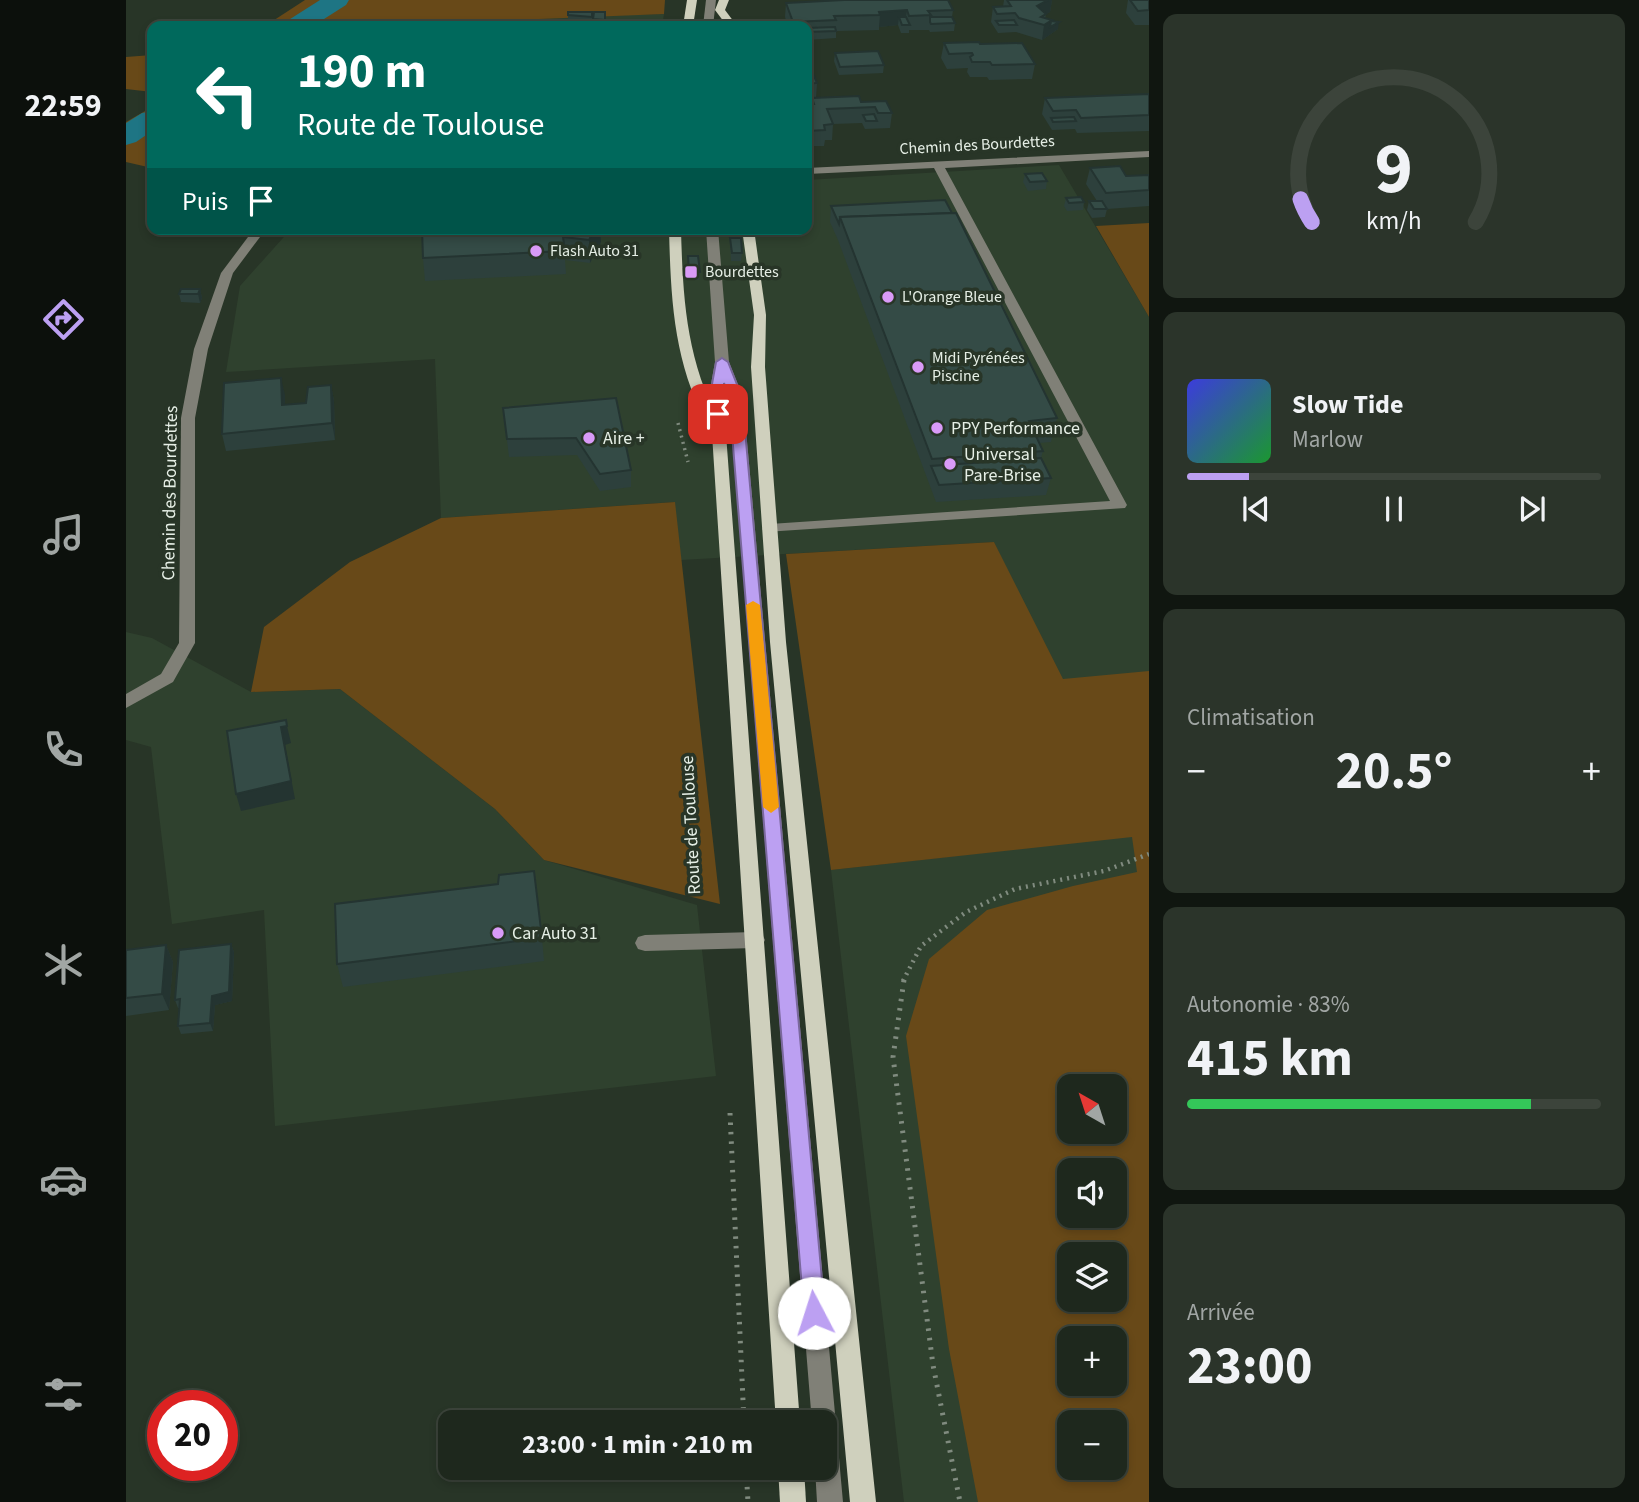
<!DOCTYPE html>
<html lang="fr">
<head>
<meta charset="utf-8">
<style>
  :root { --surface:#1e281d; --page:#2b342a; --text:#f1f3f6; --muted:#a1a6a4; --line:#3c443b; --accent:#bca0f2 }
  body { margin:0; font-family:"Source Sans 3",sans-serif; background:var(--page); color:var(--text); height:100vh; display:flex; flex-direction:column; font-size:26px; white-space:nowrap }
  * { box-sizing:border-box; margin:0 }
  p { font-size:23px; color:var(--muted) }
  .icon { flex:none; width:38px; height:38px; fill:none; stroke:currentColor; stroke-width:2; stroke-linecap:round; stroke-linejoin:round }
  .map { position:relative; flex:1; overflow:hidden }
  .drawer { display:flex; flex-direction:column; gap:14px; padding:14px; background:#101610; width:490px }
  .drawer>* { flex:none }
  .hud { position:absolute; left:21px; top:21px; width:665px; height:214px; border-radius:14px; box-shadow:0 4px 10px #0003,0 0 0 2px var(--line); background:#00695c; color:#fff; overflow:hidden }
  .needle { width:46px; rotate:321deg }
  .controls { position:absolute; left:931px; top:1074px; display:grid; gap:14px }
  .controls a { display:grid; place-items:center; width:70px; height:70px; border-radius:14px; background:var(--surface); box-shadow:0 4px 10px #0003,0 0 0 2px var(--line); font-size:35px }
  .speed { position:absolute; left:21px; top:1390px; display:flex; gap:14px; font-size:35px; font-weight:700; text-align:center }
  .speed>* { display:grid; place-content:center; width:91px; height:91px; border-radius:50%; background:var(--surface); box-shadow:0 4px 10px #0003,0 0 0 2px var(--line); line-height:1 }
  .speed .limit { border:10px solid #d22; background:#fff; color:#111 }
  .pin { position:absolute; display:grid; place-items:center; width:60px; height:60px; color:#fff; margin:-30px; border-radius:14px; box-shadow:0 4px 10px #0006 }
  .me { position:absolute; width:77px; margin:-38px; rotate:355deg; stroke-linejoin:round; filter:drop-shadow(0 0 5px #0008) }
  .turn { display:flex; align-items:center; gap:24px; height:147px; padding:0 35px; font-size:32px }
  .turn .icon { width:91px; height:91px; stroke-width:2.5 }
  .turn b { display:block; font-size:49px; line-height:60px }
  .then { display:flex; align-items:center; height:66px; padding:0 35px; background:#0003; gap:14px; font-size:26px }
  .big { font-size:52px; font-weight:700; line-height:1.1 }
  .drawer .widget { flex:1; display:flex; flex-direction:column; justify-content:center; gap:10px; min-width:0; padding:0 24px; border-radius:14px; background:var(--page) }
  .drawer .dial { align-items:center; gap:0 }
  .dial svg { height:182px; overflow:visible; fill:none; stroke:var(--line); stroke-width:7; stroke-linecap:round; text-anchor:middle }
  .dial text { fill:var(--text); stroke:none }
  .song { display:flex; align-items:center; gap:21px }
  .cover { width:84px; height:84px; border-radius:10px; background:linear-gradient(135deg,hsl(240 70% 55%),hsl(130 70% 35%)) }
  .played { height:7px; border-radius:4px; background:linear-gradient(90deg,var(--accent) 15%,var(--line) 15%) }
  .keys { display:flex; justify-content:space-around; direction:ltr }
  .heat { display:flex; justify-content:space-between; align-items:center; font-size:38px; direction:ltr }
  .charge { height:10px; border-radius:5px; background:linear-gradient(90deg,#34c759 83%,var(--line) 0) }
  .trip { position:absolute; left:312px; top:1410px; width:399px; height:70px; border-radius:14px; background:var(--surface); box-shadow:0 4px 10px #0003,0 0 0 2px var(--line); font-weight:700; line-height:70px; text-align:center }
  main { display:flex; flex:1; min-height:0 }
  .tab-bar { display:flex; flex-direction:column; width:126px; justify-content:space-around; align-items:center; background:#0c100c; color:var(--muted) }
  .tab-bar .icon { width:49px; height:49px }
  .tab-bar .selected { color:var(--accent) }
  .tab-bar b { font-size:32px; color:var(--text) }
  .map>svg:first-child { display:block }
  .built { fill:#2f412e; fill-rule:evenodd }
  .green { fill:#684918; fill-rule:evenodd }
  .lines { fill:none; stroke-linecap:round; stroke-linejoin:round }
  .canal { fill:#1e7584; fill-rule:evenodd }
  .path-far2 { stroke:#808b7f; stroke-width:3.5; stroke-dasharray:2 4.5; stroke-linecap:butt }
  .path-far1 { stroke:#808b7f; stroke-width:4.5; stroke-dasharray:2 5; stroke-linecap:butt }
  .path { stroke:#808b7f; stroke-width:5; stroke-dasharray:2.5 7; stroke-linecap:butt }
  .minor { fill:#808077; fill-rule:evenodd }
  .major { fill:#cfd0bd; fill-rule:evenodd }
  .wall { fill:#2d403c }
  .shaded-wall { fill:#243431 }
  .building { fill:#344b46; stroke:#243431; stroke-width:2 }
  .route { fill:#bca0f2; stroke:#7a689d; stroke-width:2 }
  .slow { fill:#f59e0b }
  .poi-dot { fill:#d99af7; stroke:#283527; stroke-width:2.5 }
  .labels { text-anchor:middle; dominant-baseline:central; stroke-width:7; stroke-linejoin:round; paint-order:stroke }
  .far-street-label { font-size:16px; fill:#e6efe6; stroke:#283527 }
  .far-poi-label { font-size:16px; fill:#e6efe6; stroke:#283527; text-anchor:start }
  .poi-label { font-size:18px; fill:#e6efe6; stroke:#283527; text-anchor:start }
  .street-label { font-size:18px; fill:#e6efe6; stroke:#283527 }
</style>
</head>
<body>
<main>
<nav class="tab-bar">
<b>22:59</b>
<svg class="icon selected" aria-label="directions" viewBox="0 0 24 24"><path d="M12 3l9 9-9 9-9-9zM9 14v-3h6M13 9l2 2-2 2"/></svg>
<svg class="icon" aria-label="music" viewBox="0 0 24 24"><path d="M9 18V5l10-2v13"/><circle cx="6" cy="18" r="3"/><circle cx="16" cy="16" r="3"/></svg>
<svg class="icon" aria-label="phone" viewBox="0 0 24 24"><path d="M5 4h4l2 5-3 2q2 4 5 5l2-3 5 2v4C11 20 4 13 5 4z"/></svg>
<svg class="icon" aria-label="climate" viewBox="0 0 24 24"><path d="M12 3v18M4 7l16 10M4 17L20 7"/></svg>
<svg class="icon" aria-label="car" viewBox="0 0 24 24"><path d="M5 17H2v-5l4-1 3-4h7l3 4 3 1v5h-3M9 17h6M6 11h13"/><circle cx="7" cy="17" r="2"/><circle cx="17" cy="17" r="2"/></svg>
<svg class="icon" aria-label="filters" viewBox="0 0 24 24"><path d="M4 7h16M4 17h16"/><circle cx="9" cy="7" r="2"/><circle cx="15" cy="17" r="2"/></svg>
</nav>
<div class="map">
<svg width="1023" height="1502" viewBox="0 0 1023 1502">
  <rect width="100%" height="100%" fill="#283527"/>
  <g class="built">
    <path d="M538 14 536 26H347L353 19Z"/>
    <path d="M933 165 1023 317V1502H778L705 870 1005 836 868 542 555 560 548 502 315 518 309 359 100 372 114 286 165 229H681V180ZM943 1087H989V1132H943ZM943 1171H989V1216H943ZM943 1255H989V1300H943ZM943 1339H989V1384H943ZM943 1423H989V1468H943Z"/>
    <path d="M0 632 26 638 125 692 214 689 369 809 418 860 571 905 590 1076 149 1126 138 910 46 924 25 747 0 740Z"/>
  </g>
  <g class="green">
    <path d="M179 0H539L538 14 362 21 358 26H139Z"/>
    <path d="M26 55V92L0 89V57Z"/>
    <path d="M26 107V168L0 162V122Z"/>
    <path d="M1023 223V317L970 226Z"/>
    <path d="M549 502 594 904 418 860 369 809 214 689 125 692 138 627 224 562 315 518Z"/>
    <path d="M868 542 937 679 1023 671V1502H852L823 1349 780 1036 803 959 861 910 947 886 1011 872 1006 837 705 870 660 554ZM943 1087H989V1132H943ZM943 1171H989V1216H943ZM943 1255H989V1300H943ZM943 1339H989V1384H943ZM943 1423H989V1468H943Z"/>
  </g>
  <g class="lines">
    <g class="canal">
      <path d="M194 0H223L220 5 187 26H157L161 21Z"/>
      <path d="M26 111V131L10 142 0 145V123L16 113Z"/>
    </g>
    <path class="path-far2" d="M552 423 562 462"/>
    <path class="path-far1" d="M777 981 795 946 840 912 889 889 978 871 1023 854"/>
    <g class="path">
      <path d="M778 980 767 1057 807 1365 834 1502"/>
      <path d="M604 1113 618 1423"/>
      <path d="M620 1468 622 1502"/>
    </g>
    <g class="minor">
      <path d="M580 0H590L587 26H577Z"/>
      <path d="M1023 151V157L819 168 1001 505 999 508 639 532 636 529 639 526 644 524 984 501 808 168 681 174V168Z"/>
      <path d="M128 229H140L107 273 82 349 69 418V643L47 682 0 708V694L35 674 53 643 55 418 68 349 95 273Z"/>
      <path d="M580 229H592L603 362 617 397 717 1502H691L689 1468H698V1423H686L603 397 599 385 600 434 593 438 586 434 583 395 589 362Z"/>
      <path d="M629 932 636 934 639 940 636 946 629 948 519 951 512 949 509 943 512 937 519 935Z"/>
    </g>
    <g class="major">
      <path d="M561 0H571L567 26H557Z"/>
      <path d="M593 0H603L599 10 611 26H601L589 10Z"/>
      <path d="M543 229H555C557 306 561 366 600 434L674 1423H650L586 434C548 366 545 306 543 229Z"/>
      <path d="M616 229H628L640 315 639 367 660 642 750 1502H724L644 642 625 367 628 315Z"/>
      <path d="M652 1468H678L680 1502H654Z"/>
    </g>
  </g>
  <g class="wall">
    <path d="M878 0H926L924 12 920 14 919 19 932 29 916 40 890 32 872 33 865 22 867 7H877Z"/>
    <path d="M1002 0H1023V25H1009L1000 13Z"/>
    <path d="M660 3 827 10 826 17 829 23 828 31 804 32 803 30H783V33H775L772 25 753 27V30L710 31V38L681 40V26H662L659 17Z"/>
    <path d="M442 12H466V25L442 23Z"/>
    <path d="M479 12V26H468L467 19Z"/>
    <path d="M818 43 854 44 909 64 906 79 863 80 861 77H844L841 72 842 68 821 69 815 58Z"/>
    <path d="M709 53 758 65 757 73 713 75 708 61Z"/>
    <path d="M681 59 691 83 690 98 735 102 766 113 764 128 739 129 736 123 707 124 706 140H699L698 146H681V104H685L686 99H681Z"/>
    <path d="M1023 94V131L951 133 949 129 926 130 916 114 919 98Z"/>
    <path d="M964 168 1000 176 1023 175V206L981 209 979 217 966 218 961 210 963 201H971L960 184Z"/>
    <path d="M899 174 921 181 920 189 902 191 897 182Z"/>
    <path d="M940 198 958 202 957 210 941 211 938 206Z"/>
    <path d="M705 206 931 418 925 442 913 443 917 451 915 458 925 478 920 495 810 502 712 240 704 222Z"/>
    <path d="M474 229 475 242 464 263 439 260 440 274 299 281 297 258Z"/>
    <path d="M604 238 616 253 615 261H605Z"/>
    <path d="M562 256 574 272 573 280H562Z"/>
    <path d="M74 289 76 298 74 303 55 302 53 294Z"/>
    <path d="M205 385 208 401 209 440 100 451 96 434 159 395V405L180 403Z"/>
    <path d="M490 398 505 470V487L474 491 451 455 383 457 377 408Z"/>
    <path d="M416 938 418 961 217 987 211 964Z"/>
    <path d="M105 944 108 952 106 1001 89 1005 87 1031 55 1034 52 1026 53 1008H52L49 1000Z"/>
    <path d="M40 945 47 962 43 1010 0 1016V950Z"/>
  </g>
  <g class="shaded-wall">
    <path d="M922 0H926L924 12 909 21 911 6Z"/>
    <path d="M781 10 779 24 773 17 772 25 753 27 754 15 753 12Z"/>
    <path d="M926 20 933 22 932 29 916 40 918 25Z"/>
    <path d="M469 229H474L475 242 464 263 463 240Z"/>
    <path d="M74 289 76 298 74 303 72 294Z"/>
    <path d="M155 378 159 395V422L156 405Z"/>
    <path d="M205 385 208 401 209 440 206 423Z"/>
    <path d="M161 726 165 743 159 745 169 799 115 811 110 794 155 727Z"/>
    <path d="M105 944 108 952 106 1001 89 1005 87 1031 84 1023 86 996Z"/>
    <path d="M40 945 47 962 43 1010 36 994Z"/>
  </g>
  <g class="building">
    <path d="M718 0H822L827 10 802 11 805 15 783 16 781 10 753 12 754 15 708 16 710 20 667 22 660 3Z"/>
    <path d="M881 0H922L911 6 920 14 915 17 926 20 918 25 893 18 889 13 871 14 867 7 885 6Z"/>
    <path d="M1004 0H1023V10L1012 11Z"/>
    <path d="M442 12H466V17L442 15Z"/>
    <path d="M468 12H479V20L467 19Z"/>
    <path d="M773 17H780L784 25H776Z"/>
    <path d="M804 17H826L829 23 805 24 804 22Z"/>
    <path d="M888 20 891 25H873L870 21Z"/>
    <path d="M925 21 933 22 924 27Z"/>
    <path d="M709 27 710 31 681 32V28Z"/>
    <path d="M853 42 854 44 896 43 909 64 866 65 864 62H846L844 57 847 55 846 53 823 54 818 43Z"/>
    <path d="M752 51 758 65 714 67 709 53Z"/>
    <path d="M681 59 691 83 681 84Z"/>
    <path d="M1023 94V115L955 118 950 110 927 111 919 98Z"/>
    <path d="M733 96 735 102 760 101 766 113H752L749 107 701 109 707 124 698 125 699 130 681 131V104H688L686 98Z"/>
    <path d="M748 114 751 121H740L737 115Z"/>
    <path d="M948 117 950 121 927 122 925 118Z"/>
    <path d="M994 166 1000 176 1023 175V190L980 193 964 168Z"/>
    <path d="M916 173 921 181 904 182 899 174Z"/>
    <path d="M955 197 958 202 943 203 940 198Z"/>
    <path d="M819 200 826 213 714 217 713 224 705 206Z"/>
    <path d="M963 201H976L981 209H968Z"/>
    <path d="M830 213 931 418 903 421 917 451 806 459 714 217Z"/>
    <path d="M296 229H469L463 240 437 237 439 251 297 258Z"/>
    <path d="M604 238H615L616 253H606Z"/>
    <path d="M562 256H572L574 272H563Z"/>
    <path d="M55 289H74L72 294H53Z"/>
    <path d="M155 378 156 405 180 403 182 387 205 385 206 423 96 434 98 383Z"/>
    <path d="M490 398 505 470 474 474 450 438 381 439 377 408Z"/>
    <path d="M915 458 925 478 813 485 805 466Z"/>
    <path d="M160 720 161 726 155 727 165 781 110 794 101 731Z"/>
    <path d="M408 871 416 938 211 964 209 904 372 884 373 875Z"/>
    <path d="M105 944 103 992 86 996 84 1023 52 1026 54 999 49 1000 53 950Z"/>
    <path d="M40 945 36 994 0 998V950Z"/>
  </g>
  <path class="route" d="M596 358 602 362 616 397 699 1313 696 1321 688 1324 681 1321 678 1313 603 397 598 383V414L592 418 585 414 584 395 590 362Z"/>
  <path class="slow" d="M627 601 634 605 653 807 645 813 637 807 620 605Z"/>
  <g class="poi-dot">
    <circle cx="410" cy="251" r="7"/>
    <rect x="558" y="265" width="14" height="14" rx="3.5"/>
    <circle cx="762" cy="297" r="7"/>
    <circle cx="792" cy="367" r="7"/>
    <circle cx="811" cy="428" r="7"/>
    <circle cx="463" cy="438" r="7"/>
    <circle cx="824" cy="464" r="7"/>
    <circle cx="372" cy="933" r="7"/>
  </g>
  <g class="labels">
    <g class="far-street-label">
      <text transform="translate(851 145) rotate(-3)">Chemin des Bourdettes</text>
    </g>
    <g class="far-poi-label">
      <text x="424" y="251">Flash Auto 31</text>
      <text x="579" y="272">Bourdettes</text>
      <text x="776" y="297">L'Orange Bleue</text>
      <text x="806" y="358">Midi Pyrénées<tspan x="806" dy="18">Piscine</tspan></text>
    </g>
    <g class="poi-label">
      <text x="825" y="428">PPY Performance</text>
      <text x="477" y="438">Aire +</text>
      <text x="838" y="454">Universal<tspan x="838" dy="21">Pare-Brise</tspan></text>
      <text x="386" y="933">Car Auto 31</text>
    </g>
    <g class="street-label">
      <text transform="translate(44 493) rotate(-89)">Chemin des Bourdettes</text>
      <text transform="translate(565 825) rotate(-93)">Route de Toulouse</text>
    </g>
  </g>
</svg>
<div class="controls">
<a><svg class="needle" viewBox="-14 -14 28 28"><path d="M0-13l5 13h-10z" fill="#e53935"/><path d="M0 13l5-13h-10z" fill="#a1a6a4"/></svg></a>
<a><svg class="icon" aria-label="sound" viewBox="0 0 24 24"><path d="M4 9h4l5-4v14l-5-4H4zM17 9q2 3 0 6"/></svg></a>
<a><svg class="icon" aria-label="layers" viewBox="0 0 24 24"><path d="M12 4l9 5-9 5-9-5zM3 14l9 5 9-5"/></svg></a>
<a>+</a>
<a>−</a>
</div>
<div class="speed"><div class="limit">20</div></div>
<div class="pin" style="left:592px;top:414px;background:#d93025"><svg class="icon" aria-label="arrive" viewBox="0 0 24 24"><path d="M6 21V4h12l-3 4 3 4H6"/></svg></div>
<svg class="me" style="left:688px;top:1313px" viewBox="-20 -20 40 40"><circle r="19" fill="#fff"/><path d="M0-13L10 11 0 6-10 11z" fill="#bca0f2"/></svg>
<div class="trip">23:00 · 1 min · 210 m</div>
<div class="hud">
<div class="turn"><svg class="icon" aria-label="left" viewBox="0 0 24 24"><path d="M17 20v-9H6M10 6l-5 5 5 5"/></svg><div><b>190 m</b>Route de Toulouse</div></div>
<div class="then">Puis<svg class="icon" aria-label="arrive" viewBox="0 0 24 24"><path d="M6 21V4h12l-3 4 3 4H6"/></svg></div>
</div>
</div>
<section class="drawer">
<div class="widget dial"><svg viewBox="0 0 100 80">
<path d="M14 69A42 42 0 1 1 86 69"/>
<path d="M14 69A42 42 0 0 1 9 59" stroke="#bca0f2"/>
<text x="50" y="56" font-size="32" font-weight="700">9</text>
<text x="50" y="72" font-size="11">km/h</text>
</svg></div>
<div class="widget">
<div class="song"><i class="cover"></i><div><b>Slow Tide</b><p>Marlow</p></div></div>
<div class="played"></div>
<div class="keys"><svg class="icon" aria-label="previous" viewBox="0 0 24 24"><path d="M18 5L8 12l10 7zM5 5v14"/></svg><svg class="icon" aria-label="pause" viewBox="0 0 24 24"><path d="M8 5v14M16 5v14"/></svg><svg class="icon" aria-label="next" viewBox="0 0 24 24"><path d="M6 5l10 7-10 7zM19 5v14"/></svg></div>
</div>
<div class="widget"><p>Climatisation</p>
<div class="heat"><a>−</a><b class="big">20.5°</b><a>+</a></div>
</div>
<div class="widget"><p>Autonomie · 83%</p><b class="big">415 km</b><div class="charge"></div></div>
<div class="widget"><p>Arrivée</p><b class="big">23:00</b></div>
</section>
</main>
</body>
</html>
